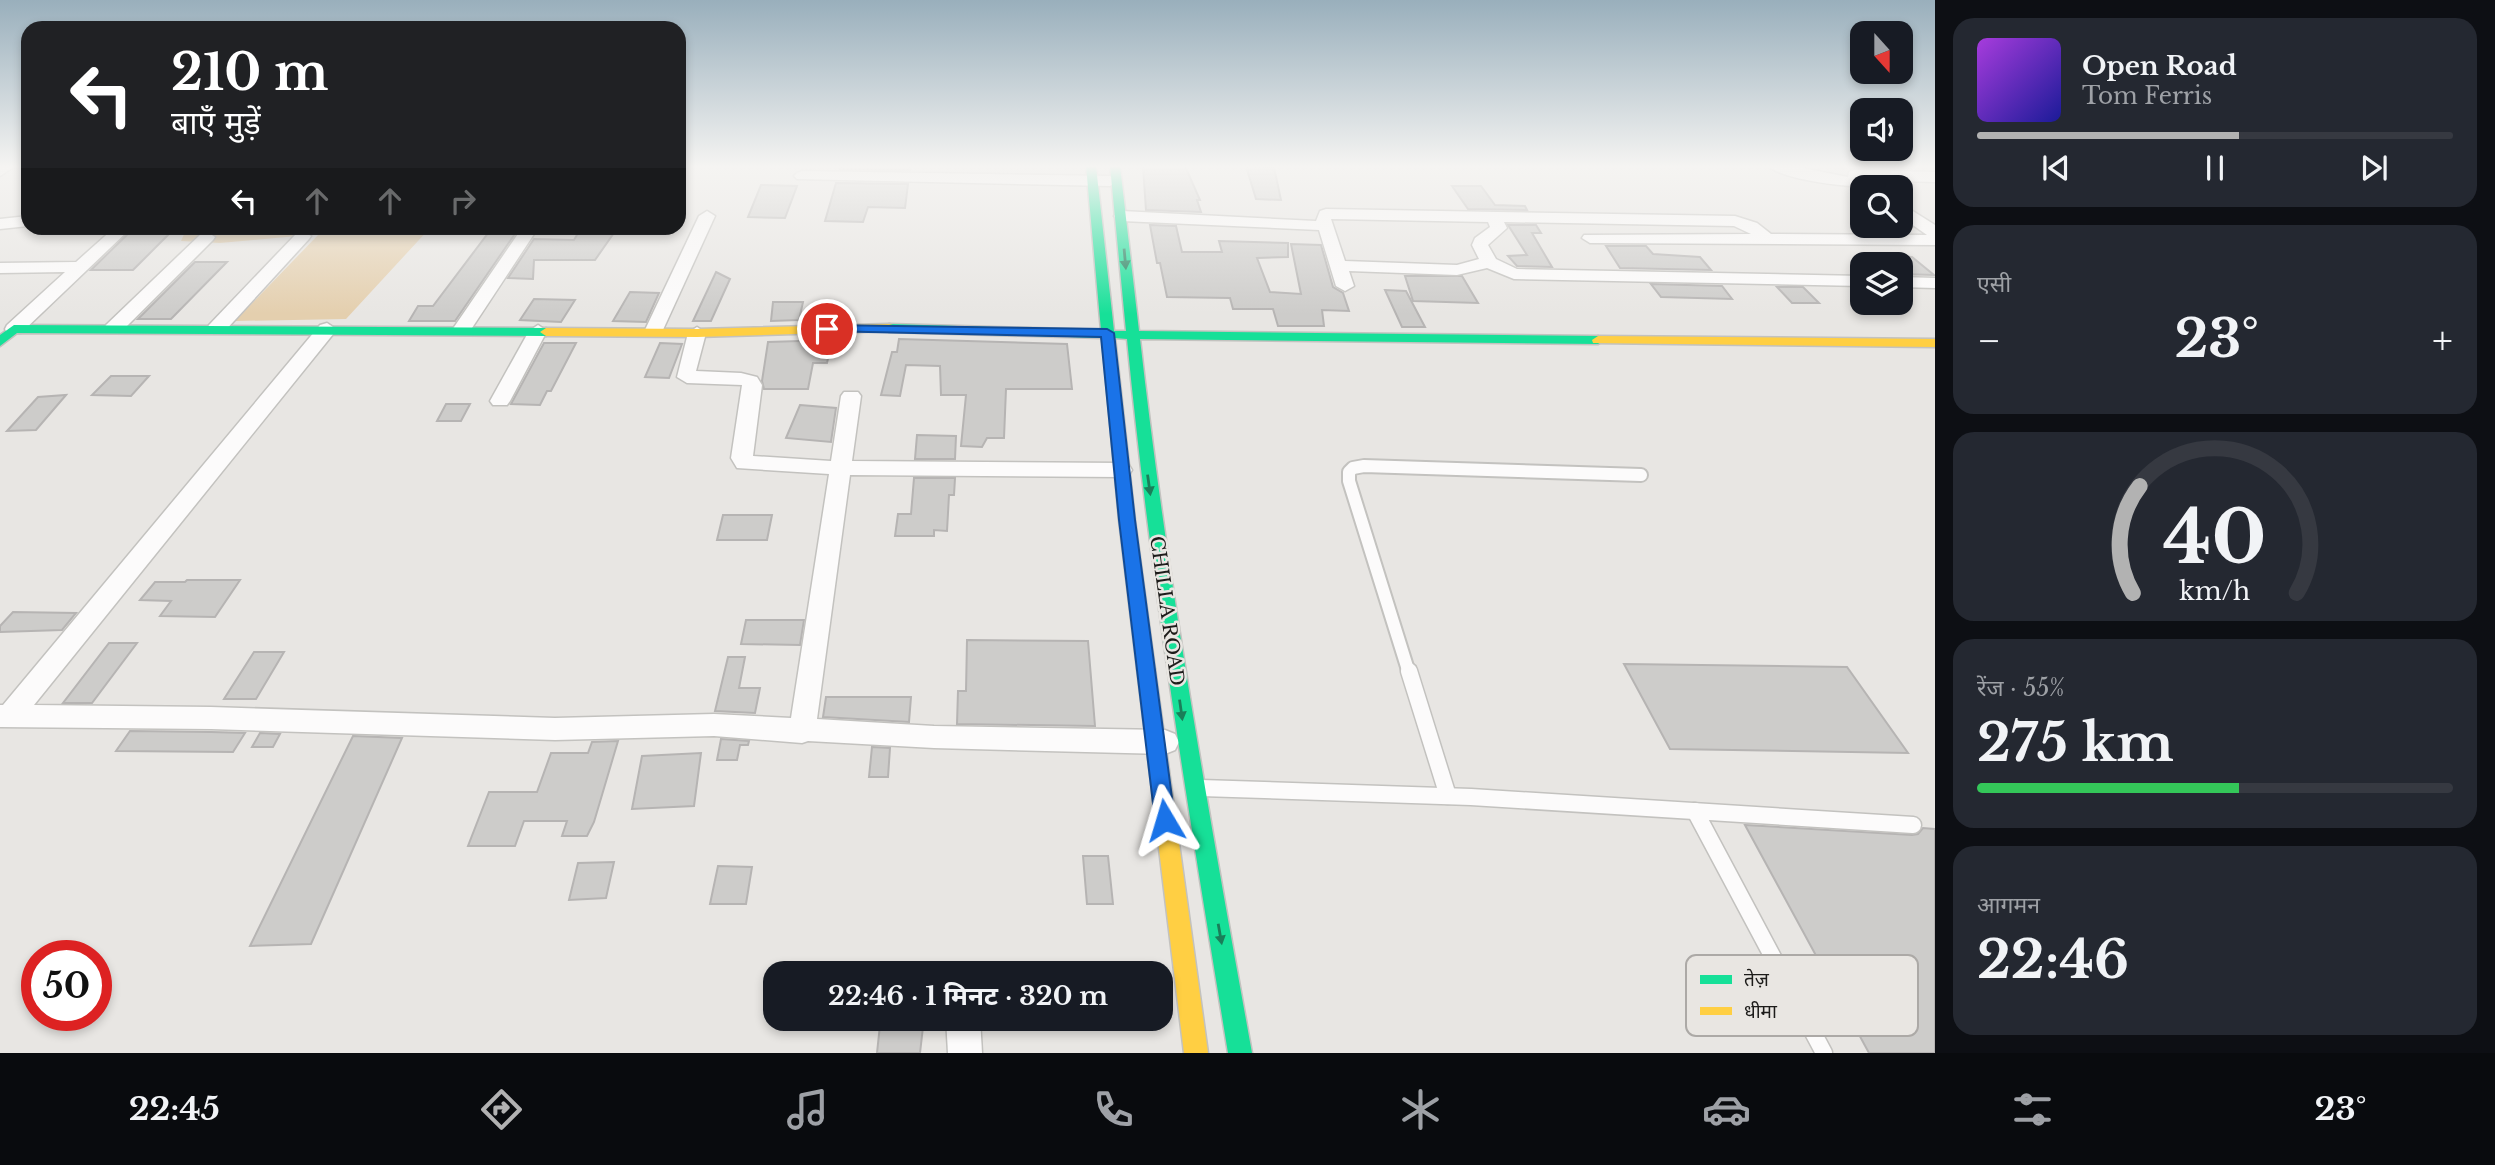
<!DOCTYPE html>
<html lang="hi">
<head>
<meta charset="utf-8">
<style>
  :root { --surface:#171b24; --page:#242831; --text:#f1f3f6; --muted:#9ea1a6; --line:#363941; --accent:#b2b2b2 }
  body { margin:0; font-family:"Libre Baskerville","Noto Sans Devanagari",serif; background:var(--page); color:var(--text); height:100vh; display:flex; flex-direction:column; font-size:26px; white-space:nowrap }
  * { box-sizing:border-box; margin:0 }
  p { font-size:23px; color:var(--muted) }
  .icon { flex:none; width:38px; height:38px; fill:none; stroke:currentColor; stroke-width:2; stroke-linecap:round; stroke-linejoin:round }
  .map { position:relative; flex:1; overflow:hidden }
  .details { display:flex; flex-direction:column; gap:18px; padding:18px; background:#0d0f14; width:560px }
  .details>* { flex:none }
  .top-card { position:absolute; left:21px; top:21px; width:665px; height:214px; border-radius:21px; box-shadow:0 4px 10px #0003; background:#202124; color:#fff; overflow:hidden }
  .needle { width:46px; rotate:159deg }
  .fabs { position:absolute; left:1850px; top:21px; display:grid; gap:14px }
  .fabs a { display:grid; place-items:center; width:63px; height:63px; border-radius:14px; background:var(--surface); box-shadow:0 4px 10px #0003; font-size:35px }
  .speed { position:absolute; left:21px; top:940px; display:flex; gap:14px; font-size:35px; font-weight:700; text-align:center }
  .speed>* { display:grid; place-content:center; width:91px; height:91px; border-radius:50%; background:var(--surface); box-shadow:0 4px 10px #0003; line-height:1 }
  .speed .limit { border:10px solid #d22; background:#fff; color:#111 }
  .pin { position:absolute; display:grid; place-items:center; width:60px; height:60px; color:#fff; margin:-30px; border:4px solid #fff; border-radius:50%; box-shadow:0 2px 7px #0007 }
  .me { position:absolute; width:77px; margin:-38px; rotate:353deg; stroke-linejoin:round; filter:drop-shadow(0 0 5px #0008) }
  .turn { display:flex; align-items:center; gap:24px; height:147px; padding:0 35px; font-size:32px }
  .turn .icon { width:91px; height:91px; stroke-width:2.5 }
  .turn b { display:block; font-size:49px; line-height:60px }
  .lanes { display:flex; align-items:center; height:66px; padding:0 35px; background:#0003; justify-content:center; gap:35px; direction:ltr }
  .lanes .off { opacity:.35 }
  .big { font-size:52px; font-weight:700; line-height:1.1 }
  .details .tile { flex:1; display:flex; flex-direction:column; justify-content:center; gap:10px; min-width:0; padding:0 24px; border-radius:21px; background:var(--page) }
  .details .dial { align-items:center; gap:0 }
  .dial svg { height:182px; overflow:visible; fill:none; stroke:var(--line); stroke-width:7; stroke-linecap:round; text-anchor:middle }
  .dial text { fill:var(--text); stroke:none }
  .song { display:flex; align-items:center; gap:21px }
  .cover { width:84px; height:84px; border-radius:10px; background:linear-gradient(135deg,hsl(280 70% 55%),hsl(240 70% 35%)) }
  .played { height:7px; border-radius:4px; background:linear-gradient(90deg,var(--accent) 55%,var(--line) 55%) }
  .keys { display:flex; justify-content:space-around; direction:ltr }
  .heat { display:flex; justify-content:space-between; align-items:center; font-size:38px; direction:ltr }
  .charge { height:10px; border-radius:5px; background:linear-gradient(90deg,#34c759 55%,var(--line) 0) }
  .trip { position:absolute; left:763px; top:961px; width:410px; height:70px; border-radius:21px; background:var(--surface); box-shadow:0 4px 10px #0003; font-weight:700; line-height:70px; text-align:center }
  .tabs { display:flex; height:112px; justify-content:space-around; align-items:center; background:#090b0e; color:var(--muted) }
  .tabs .icon { width:49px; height:49px }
  .tabs .selected { color:var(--accent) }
  .tabs b { font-size:32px; color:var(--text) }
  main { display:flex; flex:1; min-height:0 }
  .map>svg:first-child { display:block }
  .green { fill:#e4cfae }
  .building { fill:#cdccca; stroke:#b6b4b3; stroke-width:2 }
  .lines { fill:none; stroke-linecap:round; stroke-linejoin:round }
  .lane-far1-casing { stroke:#c3c2bf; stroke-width:16 }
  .lane-casing { stroke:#c3c2bf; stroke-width:19 }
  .street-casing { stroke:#c3c2bf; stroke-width:3 }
  .fast-casing { stroke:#c3c2bf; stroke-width:3 }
  .slow-casing { stroke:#c3c2bf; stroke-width:3 }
  .lane-far1 { stroke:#fcfbfb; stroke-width:12 }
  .lane { stroke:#fcfbfb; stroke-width:16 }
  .street { fill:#fcfbfb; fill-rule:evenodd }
  .fast { fill:#16e098; fill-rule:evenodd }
  .slow { fill:#ffcf43; fill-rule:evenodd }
  .oneway { fill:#1a7e59 }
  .route { fill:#1a73e8; stroke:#114b97; stroke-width:2 }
  .labels { text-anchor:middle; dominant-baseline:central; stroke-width:5; stroke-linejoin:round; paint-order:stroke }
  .street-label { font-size:19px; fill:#1d1c1a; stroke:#e9e6e2 }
  .key { fill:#e9e6e2; stroke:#aca9a6; stroke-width:2 }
  .key-label { font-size:19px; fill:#1d1c1a }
</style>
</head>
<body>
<main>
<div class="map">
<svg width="1935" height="1053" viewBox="0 0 1935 1053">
  <rect width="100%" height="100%" fill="#e8e6e3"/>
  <path class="green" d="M187 228H430L346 319 235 321 319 234 220 243 181 241Z"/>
  <g class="building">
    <path d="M841 166H911L910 170 840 169Z"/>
    <path d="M1143 166H1185L1200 200H1197L1201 212 1146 210Z"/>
    <path d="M1246 166 1274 167 1281 200 1256 199Z"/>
    <path d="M836 183 908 184 905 208 868 207 863 222 825 221Z"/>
    <path d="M761 185 797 186 785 218 748 217Z"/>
    <path d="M1452 186H1481L1495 205 1525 206 1527 210 1468 209Z"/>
    <path d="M1150 225 1176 226 1182 252H1222L1219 241 1288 243V257L1257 258 1270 292 1301 294 1291 244 1321 245 1333 287 1343 293 1349 311 1322 310 1324 326H1278L1273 309H1233L1230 298 1167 297 1160 263H1157Z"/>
    <path d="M1508 225H1536L1541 233H1532L1552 267 1517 266 1508 256 1527 255Z"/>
    <path d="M175 228 133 270H91L133 229Z"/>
    <path d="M492 228H519L455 321H409L418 306H433Z"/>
    <path d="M581 228 616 230 595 260H534L533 279 508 278 534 239 574 240Z"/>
    <path d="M1606 246H1646L1653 254 1700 257 1711 270 1620 268Z"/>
    <path d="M1900 256 1912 257 1934 275 1900 274Z"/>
    <path d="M195 262H227L171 319H138Z"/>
    <path d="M716 272 730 279 711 321H693Z"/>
    <path d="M1405 276H1462L1478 303 1413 301Z"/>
    <path d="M1651 284 1722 286 1732 299 1661 297Z"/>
    <path d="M1777 287H1803L1819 303H1792Z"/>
    <path d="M1385 290 1406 291 1425 327H1402Z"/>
    <path d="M630 292 659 293 646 322 613 321Z"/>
    <path d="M534 299 575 300 561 322 520 320Z"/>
    <path d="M773 302H803L799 320 771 321Z"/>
    <path d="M899 339 1067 344 1072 389H1006L1004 438H987L982 447 961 446 966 395H941L940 366 906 365 900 396 881 395 892 352H897Z"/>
    <path d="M832 340 827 363H813L808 389H764L762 381 768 342Z"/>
    <path d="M544 343H576L551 391H547L540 405 511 404Z"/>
    <path d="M660 343 682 344 669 378 645 377Z"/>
    <path d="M111 376H149L131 396 92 395Z"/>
    <path d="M66 395 36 430 7 431 38 397Z"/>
    <path d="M446 404H470L461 421H437Z"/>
    <path d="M800 405 836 408 831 442 786 438Z"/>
    <path d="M917 435 956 436 955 459H915Z"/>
    <path d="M914 478H955L954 495H949L947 531 934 530V536H895L898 514H911Z"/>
    <path d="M723 515H772L767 540H717Z"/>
    <path d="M187 580H240L215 617 160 616 171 601 140 600 155 582H185Z"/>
    <path d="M13 612 76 613 62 630 0 632V626Z"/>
    <path d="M746 620H804L800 645 741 644Z"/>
    <path d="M967 640 1088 641 1095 726 957 724 958 691H966Z"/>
    <path d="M109 643H137L92 703H63Z"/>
    <path d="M254 652H284L256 699H224Z"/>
    <path d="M728 657H745L739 688H760L755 713 715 711Z"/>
    <path d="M1624 664 1847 667 1908 753 1670 749Z"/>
    <path d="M826 697H911L909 722 823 717Z"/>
    <path d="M130 731 211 732 245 733 233 752 116 751Z"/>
    <path d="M260 733 280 734 273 747H252Z"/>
    <path d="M353 736 402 738 311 944 250 946Z"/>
    <path d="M721 739 749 741 748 745H740L737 760H717Z"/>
    <path d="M618 741 594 822 587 836H562L567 821H524L515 846H468L489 792H537L551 753H588L592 742Z"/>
    <path d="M872 747 890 748 888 777H869Z"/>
    <path d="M701 753 694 806 632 809 642 756Z"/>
    <path d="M1745 825 1912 835 1918 834 1923 828 1935 829V1053H1869Z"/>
    <path d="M1083 856H1108L1113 904H1087Z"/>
    <path d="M614 862 606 898 569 900 578 863Z"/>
    <path d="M718 866 752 867 746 904H710Z"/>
    <path d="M880 1025 923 1027 920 1053H877Z"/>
  </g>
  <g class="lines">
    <g class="lane-far1-casing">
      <path id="lane-far1" d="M1409 673 1349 481V472L1353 468 1364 466 1641 475"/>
    </g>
    <g class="lane-casing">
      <g id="lane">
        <path d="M1409 671 1448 796"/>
        <path d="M1201 788 1471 797 1913 825"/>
        <path d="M1695 811 1824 1053"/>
      </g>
    </g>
    <g class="street-casing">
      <g id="street">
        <path d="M0 166H15L0 176Z"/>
        <path d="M1768 166H1793L1848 177 1849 172 1854 170 1935 172V182L1868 180 1874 184 1871 187C1849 187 1786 181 1768 166Z"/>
        <path d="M802 171 1110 176 1118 181 1110 186 797 179 794 176 797 173Z"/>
        <path d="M1900 203 1935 225V245L1590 243 1582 238 1584 235 1751 234 1734 226 1504 222 1507 228 1488 245 1496 259 1517 269 1862 276V286L1514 279 1487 268 1457 275 1349 271 1354 286 1345 291 1336 286 1319 230 1122 221 1114 216 1122 211 1316 221 1320 211 1326 209 1735 216 1757 223 1771 234 1927 235 1900 216ZM1331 219 1488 222 1490 227 1475 238 1472 245 1479 259 1457 265 1345 261Z"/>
        <path d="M707 211 715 216 662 332 660 336H646L644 332 699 216Z"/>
        <path d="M28 216V226L0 229V219Z"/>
        <path d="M114 228H131L21 333H7L5 329 7 325 65 272 0 273V263L76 262Z"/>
        <path d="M522 228H538L468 334H454L452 330Z"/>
        <path d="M303 231 311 236 309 239 223 333H209L207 329 209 325 297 233Z"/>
        <path d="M207 232 215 237 213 240 120 333H106L104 329 106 325 201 234Z"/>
        <path d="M1900 277 1935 278V288L1900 287Z"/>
        <path d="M327 323 336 329 334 333 34 705 211 707 555 718 714 714 791 718 829 474 737 468 731 458 742 385 687 383 677 377 688 333 697 327 706 333 696 371 741 373 757 377 762 385 753 456 831 461 841 396 844 392H858L861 396 852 461 1121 463 1129 465 1132 470 1129 475 1121 477 850 475 817 719 934 726 1165 730 1175 734 1179 742 1175 750 1165 754 934 748 808 741 802 743 714 736 555 740 211 729 0 727V705H3L320 325Z"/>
        <path d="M538 325 547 331 510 401 507 405H493L490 401 529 331Z"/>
        <path d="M946 1018H980L982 1053H948Z"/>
      </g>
    </g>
    <g class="fast-casing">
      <g id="fast">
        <path d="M1086 166H1096L1114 331H1126L1110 166H1120L1139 331 1598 336 1604 340 1598 344 1140 339C1167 579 1209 816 1252 1053H1228C1189 815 1150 578 1127 339L1115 338 1135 520 1155 669 1152 674 1146 676 1140 674 1137 669 1119 520 1102 338 889 332 883 328 889 324 1101 330Z"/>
        <path d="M14 325 546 328 552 332 546 336 17 333 0 346V335Z"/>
      </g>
    </g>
    <g class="slow-casing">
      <g id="slow">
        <path d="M889 324 893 325V331L697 337 546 336 540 332 546 328 697 329Z"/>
        <path d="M1598 336 1935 339V347L1593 343 1592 340Z"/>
        <path d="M1146 662 1152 664 1155 669 1208 1053H1184L1137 669 1140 664Z"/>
      </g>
    </g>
    <use href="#lane-far1" class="lane-far1"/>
    <use href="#lane" class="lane"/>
    <use href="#street" class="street"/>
    <use href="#fast" class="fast"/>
    <use href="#slow" class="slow"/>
  </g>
  <defs><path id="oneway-solid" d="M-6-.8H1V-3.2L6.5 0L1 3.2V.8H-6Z" transform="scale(1.75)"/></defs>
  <g class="oneway">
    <use href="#oneway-solid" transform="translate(1125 259) rotate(85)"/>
    <use href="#oneway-solid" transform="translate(1149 485) rotate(82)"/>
    <use href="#oneway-solid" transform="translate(1181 710) rotate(82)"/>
    <use href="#oneway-solid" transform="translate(1220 934) rotate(80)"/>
  </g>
  <linearGradient id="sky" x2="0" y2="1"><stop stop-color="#99afbc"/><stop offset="0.53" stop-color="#f5f4f2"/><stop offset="1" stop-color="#f5f4f2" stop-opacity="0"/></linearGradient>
  <rect width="1935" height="314" fill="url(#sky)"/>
  <path class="route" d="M827 325 1107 329 1114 333 1135 520 1175 820 1172 826 1165 829 1158 826 1155 820 1119 520 1101 337 823 331V326Z"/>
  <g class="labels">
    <g class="street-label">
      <text transform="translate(1167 611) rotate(82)">CHILLA ROAD</text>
    </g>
  </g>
  <rect x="1686" y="955" width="232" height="81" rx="10" class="key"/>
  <rect x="1700" y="975" width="32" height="9" fill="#16e098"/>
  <rect x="1700" y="1007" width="32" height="8" fill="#ffcf43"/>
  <g class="key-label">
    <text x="1744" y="986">तेज़</text>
    <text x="1744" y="1018">धीमा</text>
  </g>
</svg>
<div class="fabs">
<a><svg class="needle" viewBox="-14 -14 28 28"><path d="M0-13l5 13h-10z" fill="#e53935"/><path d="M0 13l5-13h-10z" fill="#9ea1a6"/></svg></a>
<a><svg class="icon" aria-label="sound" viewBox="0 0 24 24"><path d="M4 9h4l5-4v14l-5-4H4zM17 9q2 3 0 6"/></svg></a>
<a><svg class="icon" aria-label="search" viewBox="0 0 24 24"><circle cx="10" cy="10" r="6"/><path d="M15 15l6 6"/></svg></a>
<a><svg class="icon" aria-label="layers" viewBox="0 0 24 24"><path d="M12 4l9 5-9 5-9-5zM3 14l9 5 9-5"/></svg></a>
</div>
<div class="speed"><div class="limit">50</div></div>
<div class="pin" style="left:827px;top:329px;background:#d93025"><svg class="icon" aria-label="arrive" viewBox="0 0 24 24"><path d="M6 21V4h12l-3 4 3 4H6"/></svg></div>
<svg class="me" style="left:1165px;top:820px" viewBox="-20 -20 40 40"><path d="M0-17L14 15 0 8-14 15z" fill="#1a73e8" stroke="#fff" stroke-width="4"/></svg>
<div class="trip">22:46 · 1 मिनट · 320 m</div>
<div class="top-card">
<div class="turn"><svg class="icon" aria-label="left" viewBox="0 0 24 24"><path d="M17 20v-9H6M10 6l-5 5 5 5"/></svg><div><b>210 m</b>बाएँ मुड़ें</div></div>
<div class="lanes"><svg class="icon" aria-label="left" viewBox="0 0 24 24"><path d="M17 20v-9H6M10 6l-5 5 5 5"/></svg><svg class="icon off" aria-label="ahead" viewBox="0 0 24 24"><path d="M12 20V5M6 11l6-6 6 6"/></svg><svg class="icon off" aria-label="ahead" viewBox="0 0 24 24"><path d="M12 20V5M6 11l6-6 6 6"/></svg><svg class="icon off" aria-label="right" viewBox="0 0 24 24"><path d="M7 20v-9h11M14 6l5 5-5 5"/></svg></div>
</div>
</div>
<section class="details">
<div class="tile">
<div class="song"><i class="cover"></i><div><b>Open Road</b><p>Tom Ferris</p></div></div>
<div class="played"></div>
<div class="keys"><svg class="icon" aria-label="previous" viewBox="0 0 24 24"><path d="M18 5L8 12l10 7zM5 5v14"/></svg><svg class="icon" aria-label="pause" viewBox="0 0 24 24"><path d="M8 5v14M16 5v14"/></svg><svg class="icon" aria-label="next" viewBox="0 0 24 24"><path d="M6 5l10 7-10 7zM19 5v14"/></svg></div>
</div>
<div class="tile"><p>एसी</p>
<div class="heat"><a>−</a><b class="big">23°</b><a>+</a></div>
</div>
<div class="tile dial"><svg viewBox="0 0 100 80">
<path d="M14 69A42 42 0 1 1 86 69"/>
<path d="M14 69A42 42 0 0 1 17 22" stroke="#b2b2b2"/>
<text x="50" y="56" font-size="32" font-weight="700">40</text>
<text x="50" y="72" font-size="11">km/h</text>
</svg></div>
<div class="tile"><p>रेंज · 55%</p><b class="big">275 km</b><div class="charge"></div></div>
<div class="tile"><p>आगमन</p><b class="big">22:46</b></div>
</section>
</main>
<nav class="tabs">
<b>22:45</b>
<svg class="icon selected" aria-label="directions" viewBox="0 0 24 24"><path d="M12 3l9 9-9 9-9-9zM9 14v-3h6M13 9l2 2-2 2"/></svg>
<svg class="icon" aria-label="music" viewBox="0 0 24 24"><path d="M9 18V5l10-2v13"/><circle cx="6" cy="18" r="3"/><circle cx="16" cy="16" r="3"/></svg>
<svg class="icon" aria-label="phone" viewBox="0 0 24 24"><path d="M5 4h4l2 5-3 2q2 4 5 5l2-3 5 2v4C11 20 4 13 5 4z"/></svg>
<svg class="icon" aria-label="climate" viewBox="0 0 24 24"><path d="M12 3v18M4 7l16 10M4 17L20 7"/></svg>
<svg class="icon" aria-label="car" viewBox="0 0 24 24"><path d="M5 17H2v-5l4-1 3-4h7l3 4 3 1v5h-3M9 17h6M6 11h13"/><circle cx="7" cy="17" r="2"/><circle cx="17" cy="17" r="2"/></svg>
<svg class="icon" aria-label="filters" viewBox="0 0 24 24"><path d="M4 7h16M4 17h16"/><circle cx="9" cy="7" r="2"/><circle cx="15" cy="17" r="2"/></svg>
<b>23°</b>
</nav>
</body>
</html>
